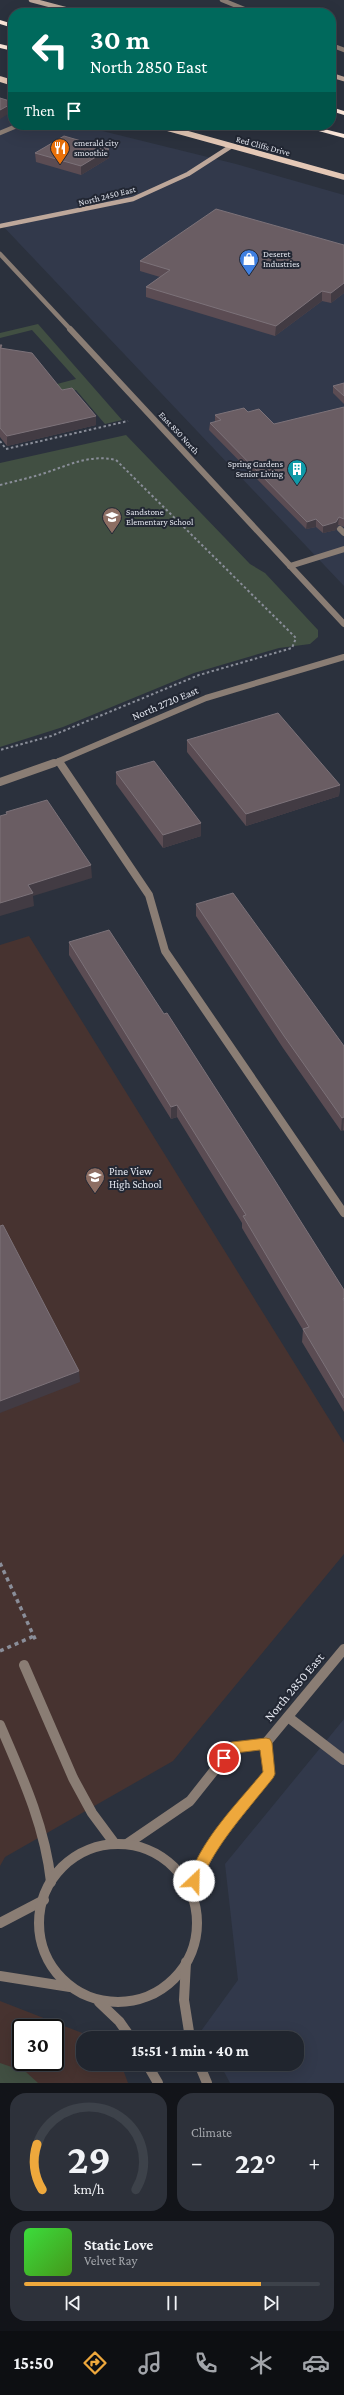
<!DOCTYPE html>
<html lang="en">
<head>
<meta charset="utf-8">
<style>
  :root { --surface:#20252e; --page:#2d313a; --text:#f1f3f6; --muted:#a2a5aa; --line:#3d424a; --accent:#eea83c }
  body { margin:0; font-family:"Crimson Pro",serif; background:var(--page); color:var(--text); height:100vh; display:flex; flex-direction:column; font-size:15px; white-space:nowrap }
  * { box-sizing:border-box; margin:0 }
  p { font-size:13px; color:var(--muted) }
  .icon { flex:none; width:22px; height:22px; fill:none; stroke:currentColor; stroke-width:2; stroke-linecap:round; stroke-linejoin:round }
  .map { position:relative; height:2083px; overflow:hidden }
  .drawer { display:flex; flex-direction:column; gap:10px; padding:10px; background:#121419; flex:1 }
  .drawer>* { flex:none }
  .hud { position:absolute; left:8px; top:8px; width:328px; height:122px; border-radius:16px; box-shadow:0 4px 16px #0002,0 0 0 1px var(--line); background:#00695c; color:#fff; overflow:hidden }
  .speed { position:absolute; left:12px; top:2019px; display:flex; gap:8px; font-size:20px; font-weight:700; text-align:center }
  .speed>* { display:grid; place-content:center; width:52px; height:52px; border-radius:50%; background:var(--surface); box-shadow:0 4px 16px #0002,0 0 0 1px var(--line); line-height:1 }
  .speed .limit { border:2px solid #111; border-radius:6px; background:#fff; color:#111 }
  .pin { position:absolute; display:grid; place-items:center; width:34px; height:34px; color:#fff; margin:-17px; border:2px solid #fff; border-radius:50%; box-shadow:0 1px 4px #0007 }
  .me { position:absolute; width:44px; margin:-22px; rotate:24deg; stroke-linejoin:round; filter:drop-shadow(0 0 3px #0008) }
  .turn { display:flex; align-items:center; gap:14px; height:84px; padding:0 16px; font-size:18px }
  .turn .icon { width:52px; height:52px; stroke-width:2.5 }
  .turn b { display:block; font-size:28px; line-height:34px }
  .then { display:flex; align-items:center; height:38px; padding:0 16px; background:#0003; gap:8px; font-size:15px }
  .big { font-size:30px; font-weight:700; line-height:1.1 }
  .drawer .tile { flex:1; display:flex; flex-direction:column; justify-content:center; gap:6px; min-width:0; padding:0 14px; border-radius:16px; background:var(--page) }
  .drawer .dial { align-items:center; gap:0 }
  .dial svg { height:104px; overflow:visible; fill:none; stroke:var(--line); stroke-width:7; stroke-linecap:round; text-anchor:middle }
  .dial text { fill:var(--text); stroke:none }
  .song { display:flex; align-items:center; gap:12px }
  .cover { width:48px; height:48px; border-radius:6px; background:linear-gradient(135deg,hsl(120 70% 55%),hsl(100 70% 35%)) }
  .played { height:4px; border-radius:2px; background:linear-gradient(90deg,var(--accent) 80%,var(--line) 80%) }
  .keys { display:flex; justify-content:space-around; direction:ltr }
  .heat { display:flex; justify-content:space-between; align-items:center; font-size:22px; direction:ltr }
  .drawer .tiles { flex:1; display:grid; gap:10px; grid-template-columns:1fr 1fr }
  .tile:last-child { grid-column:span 2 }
  .trip { position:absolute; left:76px; top:2031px; width:228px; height:40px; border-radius:16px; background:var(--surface); box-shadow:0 4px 16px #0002,0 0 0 1px var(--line); font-weight:700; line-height:40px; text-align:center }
  .tabs { display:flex; height:64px; justify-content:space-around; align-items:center; background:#0d0f12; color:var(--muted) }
  .tabs .icon { width:28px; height:28px }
  .tabs .active { color:var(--accent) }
  .tabs b { font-size:18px; color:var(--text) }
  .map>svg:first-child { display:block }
  .built { fill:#32394b }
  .education { fill:#473330; fill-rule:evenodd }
  .green { fill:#414f42 }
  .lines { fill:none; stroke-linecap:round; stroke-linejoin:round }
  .path-far1 { stroke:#8a8e99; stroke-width:2; stroke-dasharray:2.5 2.5; stroke-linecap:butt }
  .path { stroke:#8a8e99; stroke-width:3.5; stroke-dasharray:4 4; stroke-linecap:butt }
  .lane-far2 { stroke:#8a7d74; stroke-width:4.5 }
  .lane-far1 { stroke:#8a7d74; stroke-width:6 }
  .lane { stroke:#8a7d74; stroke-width:10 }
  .street-far3 { stroke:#8a7d74; stroke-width:4.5 }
  .street-far2 { stroke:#8a7d74; stroke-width:6 }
  .street-far1 { stroke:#8a7d74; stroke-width:8 }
  .street { stroke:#8a7d74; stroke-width:10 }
  .secondary { stroke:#bda79a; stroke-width:4.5 }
  .primary { stroke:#e4c8b6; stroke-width:5.5 }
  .highway { fill:#fde9dc; fill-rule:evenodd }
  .wall { fill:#5b4c53 }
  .shaded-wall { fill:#423b43 }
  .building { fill:#6a5d63; stroke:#7c7279 }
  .route { fill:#eea83c; stroke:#9b6d27 }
  .labels { text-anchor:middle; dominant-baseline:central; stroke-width:4; stroke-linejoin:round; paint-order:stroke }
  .far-poi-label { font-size:9px; fill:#e2e5ee; stroke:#222733; text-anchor:start }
  .far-street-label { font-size:9px; fill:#e2e5ee; stroke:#222733 }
  .street-label { font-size:11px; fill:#e2e5ee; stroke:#222733 }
  .poi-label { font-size:11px; fill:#e2e5ee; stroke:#222733; text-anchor:start }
  .near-street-label { font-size:13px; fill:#e2e5ee; stroke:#222733 }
</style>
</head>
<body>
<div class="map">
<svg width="344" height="2083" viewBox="0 0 344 2083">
  <rect width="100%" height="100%" fill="#2b313d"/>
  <g class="built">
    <path d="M0 102 13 106V125H78L236 164 344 195V586L0 223Z"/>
    <path d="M344 1719V2083H230L220 2064H297V2038H205L201 2031 238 1980 225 1864Z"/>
  </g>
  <g class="education">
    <path d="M29 936 344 1443V1554L173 1761 5 1857 0 1866V945Z"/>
    <path d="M0 2001 95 2038H83V2064H121L128 2083H0ZM21 2028H55V2062H21Z"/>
  </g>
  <g class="green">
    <path d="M38 324 122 420 105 424 76 390 64 393 57 384 76 379 32 330 0 338V333Z"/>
    <path d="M126 435 250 564 265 573 318 630V637L310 644 279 648 194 673 63 727 0 747V463Z"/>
    <path d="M0 2063 26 2072 38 2083H0Z"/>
  </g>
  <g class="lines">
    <g class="path-far1">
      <path d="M0 441 6 449 128 421"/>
      <path d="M0 485C15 481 30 478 45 473 69 465 90 454 116 460L296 638 292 648 199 675 51 736 0 750"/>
    </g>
    <g class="path">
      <path d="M0 1563 36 1641"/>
      <path d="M0 1651 34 1636"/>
    </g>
    <path class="lane-far2" d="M0 133 19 125"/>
    <g class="lane-far1">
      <path d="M340 529 344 533"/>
      <path d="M290 566 344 549"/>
    </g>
    <g class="lane">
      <path d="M24 1665 73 1778 92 1813 115 1844"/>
      <path d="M288 1717 344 1760"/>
      <path d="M0 1725C22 1776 45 1826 51 1882"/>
      <path d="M0 1923 44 1900"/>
      <path d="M0 1976 70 1987"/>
    </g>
    <g class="street-far3">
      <path d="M222 0 254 13"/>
      <path d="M331 45 344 50"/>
      <path d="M0 254 71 330"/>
    </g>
    <g class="street-far2">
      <path d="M70 329 344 624"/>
      <path d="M59 761 61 764"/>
      <path d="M52 764 206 698 344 657"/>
    </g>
    <g class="street-far1">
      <path d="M60 763 149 895 165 951 344 1213"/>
      <path d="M0 782 54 763"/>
    </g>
    <g class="street">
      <path d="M127 1844 190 1801 232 1748 266 1743 344 1649"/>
      <circle cx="118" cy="1923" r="79"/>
      <path d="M190 1892 214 1844 269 1774 266 1743"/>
      <path d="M186 1962 184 2000 190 2038"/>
      <path d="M99 2002 119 2021 131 2038"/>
      <path d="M147 2064 158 2083"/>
      <path d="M199 2064 207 2083"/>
    </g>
    <g class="secondary">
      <path d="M31 0 80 13"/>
      <path d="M331 75 344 79"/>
      <path d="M0 226 133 199 188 174 230 147"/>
    </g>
    <g class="primary">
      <path d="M0 79 13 83"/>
      <path d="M156 125 344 177"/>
    </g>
    <g class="highway">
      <path d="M0 20 13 24V28L0 24Z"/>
      <path d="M0 44 13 47V51L0 48Z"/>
      <path d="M331 107 344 111V115L331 111Z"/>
      <path d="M297 125H308L344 134V138Z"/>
    </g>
  </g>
  <g class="wall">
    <path d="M35 153 109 158 81 175 36 162Z"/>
    <path d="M344 245V293L331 303 322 301 275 336 146 297V287L160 277 140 271V261Z"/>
    <path d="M0 345H2V348L62 390 96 425 7 446 0 437Z"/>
    <path d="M344 383V404L333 393V386Z"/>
    <path d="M344 407V527L338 525 336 530 323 533 316 527 306 529 209 430 210 423 215 422V415L248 412 274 424Z"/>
    <path d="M187 740 340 785 339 796 246 826 187 752Z"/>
    <path d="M116 772 201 823V836L163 848 116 784Z"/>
    <path d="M196 904 344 1046V1131L343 1130 341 1131 283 1048 196 916Z"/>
    <path d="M69 942 344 1290V1412L302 1342 303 1330 242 1228V1223L177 1117 171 1119 69 955Z"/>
  </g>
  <g class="shaded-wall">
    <path d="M13 103V111L0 119V110Z"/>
    <path d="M109 149V158L81 175V166Z"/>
    <path d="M344 283V293L331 303V293Z"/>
    <path d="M322 291V301L275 336 276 326Z"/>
    <path d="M96 416V425L7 446V436Z"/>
    <path d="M339 517 338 525 336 530 323 533V526Z"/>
    <path d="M316 519V527L306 529 307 522Z"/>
    <path d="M340 785 339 796 246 826V814Z"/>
    <path d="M201 823V836L163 848V835Z"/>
    <path d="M91 865 92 878 33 896 34 906 0 916V903L28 885Z"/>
    <path d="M177 1105V1117L171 1119V1107Z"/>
    <path d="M344 1117 343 1130 341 1131 342 1118Z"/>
    <path d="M79 1371 80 1382 0 1413V1401Z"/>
  </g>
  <g class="building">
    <path d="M0 98 13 102V103L0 110Z"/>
    <path d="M64 136 109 149 81 166 35 153Z"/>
    <path d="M216 209 344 245V283L331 293 322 291 276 326 146 287 170 270 140 261Z"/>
    <path d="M0 345H2L0 348 32 353 62 390 72 388 96 416 7 436 0 428Z"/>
    <path d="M344 383V396L333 386Z"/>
    <path d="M344 407V519L339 517 336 522 323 526 316 519 307 522 210 423 221 420 215 415 244 408 248 412 259 409 274 424Z"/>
    <path d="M278 713 340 785 246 814 187 740Z"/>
    <path d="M154 761 201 823 163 835 116 772Z"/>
    <path d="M47 800 91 865 28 885 33 893 0 903V816L7 814 6 812Z"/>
    <path d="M233 893 344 1046V1117L342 1118 284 1036 196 904Z"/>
    <path d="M109 930 164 1014 167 1013 274 1179 344 1290V1298L343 1299 344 1301V1398L303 1329 309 1327 243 1216 246 1215 177 1105 171 1107 69 942Z"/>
    <path d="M3 1225 79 1371 0 1401V1226Z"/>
  </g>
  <path class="route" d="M266 1738 270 1739 272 1743 275 1774 273 1778C246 1812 215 1845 199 1885L194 1887 190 1885 188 1881C201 1839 236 1805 263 1772L260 1750 235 1753 228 1762 224 1764 219 1762 218 1758C220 1752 225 1744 232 1742Z"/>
  <defs>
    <g id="restaurant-pin" transform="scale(1)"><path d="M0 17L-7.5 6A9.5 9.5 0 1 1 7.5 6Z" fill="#e8710a" stroke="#222733"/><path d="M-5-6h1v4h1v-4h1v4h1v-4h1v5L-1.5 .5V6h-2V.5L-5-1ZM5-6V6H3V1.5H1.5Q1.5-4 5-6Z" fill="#fff"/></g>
    <g id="shop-pin" transform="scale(1)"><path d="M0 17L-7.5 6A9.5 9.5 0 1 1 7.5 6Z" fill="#3f7fe0" stroke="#222733"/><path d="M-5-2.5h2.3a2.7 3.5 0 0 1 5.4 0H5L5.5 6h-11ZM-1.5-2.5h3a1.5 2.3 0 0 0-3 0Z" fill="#fff"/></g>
    <g id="building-pin" transform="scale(1)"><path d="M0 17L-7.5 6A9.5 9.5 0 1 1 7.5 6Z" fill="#0f9aa8" stroke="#222733"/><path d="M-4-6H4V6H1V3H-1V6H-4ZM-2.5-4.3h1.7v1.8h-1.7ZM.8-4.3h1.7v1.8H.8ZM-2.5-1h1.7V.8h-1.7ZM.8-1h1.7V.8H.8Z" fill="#fff"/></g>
    <g id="school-pin" transform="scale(1)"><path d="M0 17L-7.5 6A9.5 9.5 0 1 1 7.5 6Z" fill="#8d6e63" stroke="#222733"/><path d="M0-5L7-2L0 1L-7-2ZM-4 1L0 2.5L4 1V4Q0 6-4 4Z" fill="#fff"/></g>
  </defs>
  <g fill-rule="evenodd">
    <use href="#restaurant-pin" x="60" y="148"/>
    <use href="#shop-pin" x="249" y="259"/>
    <use href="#building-pin" x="297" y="469"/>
    <use href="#school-pin" x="112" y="517"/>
    <use href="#school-pin" x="95" y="1177"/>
  </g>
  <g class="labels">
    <g class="far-poi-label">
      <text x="74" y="143">emerald city<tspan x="74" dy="10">smoothie</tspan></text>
      <text x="263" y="254">Deseret<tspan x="263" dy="10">Industries</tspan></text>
      <text x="283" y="464" text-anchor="end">Spring Gardens<tspan x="283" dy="10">Senior Living</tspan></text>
      <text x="126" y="512">Sandstone<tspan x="126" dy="10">Elementary School</tspan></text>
    </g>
    <g class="far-street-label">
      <text transform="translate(263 146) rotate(15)">Red Cliffs Drive</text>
      <text transform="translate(107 196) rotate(-14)">North 2450 East</text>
      <text transform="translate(179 433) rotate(47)">East 850 North</text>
    </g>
    <g class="street-label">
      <text transform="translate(165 703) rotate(-23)">North 2720 East</text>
    </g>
    <g class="poi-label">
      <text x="109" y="1171">Pine View<tspan x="109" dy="13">High School</tspan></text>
    </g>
    <g class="near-street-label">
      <text transform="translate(294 1687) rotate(-50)">North 2850 East</text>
    </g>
  </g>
</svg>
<div class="speed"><div class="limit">30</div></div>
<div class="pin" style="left:224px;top:1758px;background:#d93025"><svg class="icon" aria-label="arrive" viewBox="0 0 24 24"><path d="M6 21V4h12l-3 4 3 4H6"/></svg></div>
<svg class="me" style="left:194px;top:1881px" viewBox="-20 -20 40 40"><circle r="19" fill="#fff"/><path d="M0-13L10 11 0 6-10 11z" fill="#eea83c"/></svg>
<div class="trip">15:51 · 1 min · 40 m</div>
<div class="hud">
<div class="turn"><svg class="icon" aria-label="left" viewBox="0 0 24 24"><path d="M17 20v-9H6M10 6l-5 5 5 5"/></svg><div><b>30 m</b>North 2850 East</div></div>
<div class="then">Then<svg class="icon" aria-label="arrive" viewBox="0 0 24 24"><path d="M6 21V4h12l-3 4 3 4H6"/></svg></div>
</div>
</div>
<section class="drawer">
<div class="tiles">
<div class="tile dial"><svg viewBox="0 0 100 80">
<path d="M14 69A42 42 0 1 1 86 69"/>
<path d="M14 69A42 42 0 0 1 10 34" stroke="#eea83c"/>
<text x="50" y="56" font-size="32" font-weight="700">29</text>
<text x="50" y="72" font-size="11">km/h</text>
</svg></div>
<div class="tile"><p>Climate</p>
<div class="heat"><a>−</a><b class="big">22°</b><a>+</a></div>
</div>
<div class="tile">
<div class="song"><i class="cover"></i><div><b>Static Love</b><p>Velvet Ray</p></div></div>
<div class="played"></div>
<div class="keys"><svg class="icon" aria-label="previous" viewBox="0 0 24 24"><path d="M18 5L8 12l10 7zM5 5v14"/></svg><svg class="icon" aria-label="pause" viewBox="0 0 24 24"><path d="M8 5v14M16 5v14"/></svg><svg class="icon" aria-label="next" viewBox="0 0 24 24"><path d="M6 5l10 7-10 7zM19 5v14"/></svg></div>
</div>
</div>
</section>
<nav class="tabs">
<b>15:50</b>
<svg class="icon active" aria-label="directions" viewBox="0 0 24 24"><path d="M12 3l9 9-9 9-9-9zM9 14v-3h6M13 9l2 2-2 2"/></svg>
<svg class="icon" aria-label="music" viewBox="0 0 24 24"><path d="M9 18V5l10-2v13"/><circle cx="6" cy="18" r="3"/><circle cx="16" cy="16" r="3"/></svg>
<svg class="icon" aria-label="phone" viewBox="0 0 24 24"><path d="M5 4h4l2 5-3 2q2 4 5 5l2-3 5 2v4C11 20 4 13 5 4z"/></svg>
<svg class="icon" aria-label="climate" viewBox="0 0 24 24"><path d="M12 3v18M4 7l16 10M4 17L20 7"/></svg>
<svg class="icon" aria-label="car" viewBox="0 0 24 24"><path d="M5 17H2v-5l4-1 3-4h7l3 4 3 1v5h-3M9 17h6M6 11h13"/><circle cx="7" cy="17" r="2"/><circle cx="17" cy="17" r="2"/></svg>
</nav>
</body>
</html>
